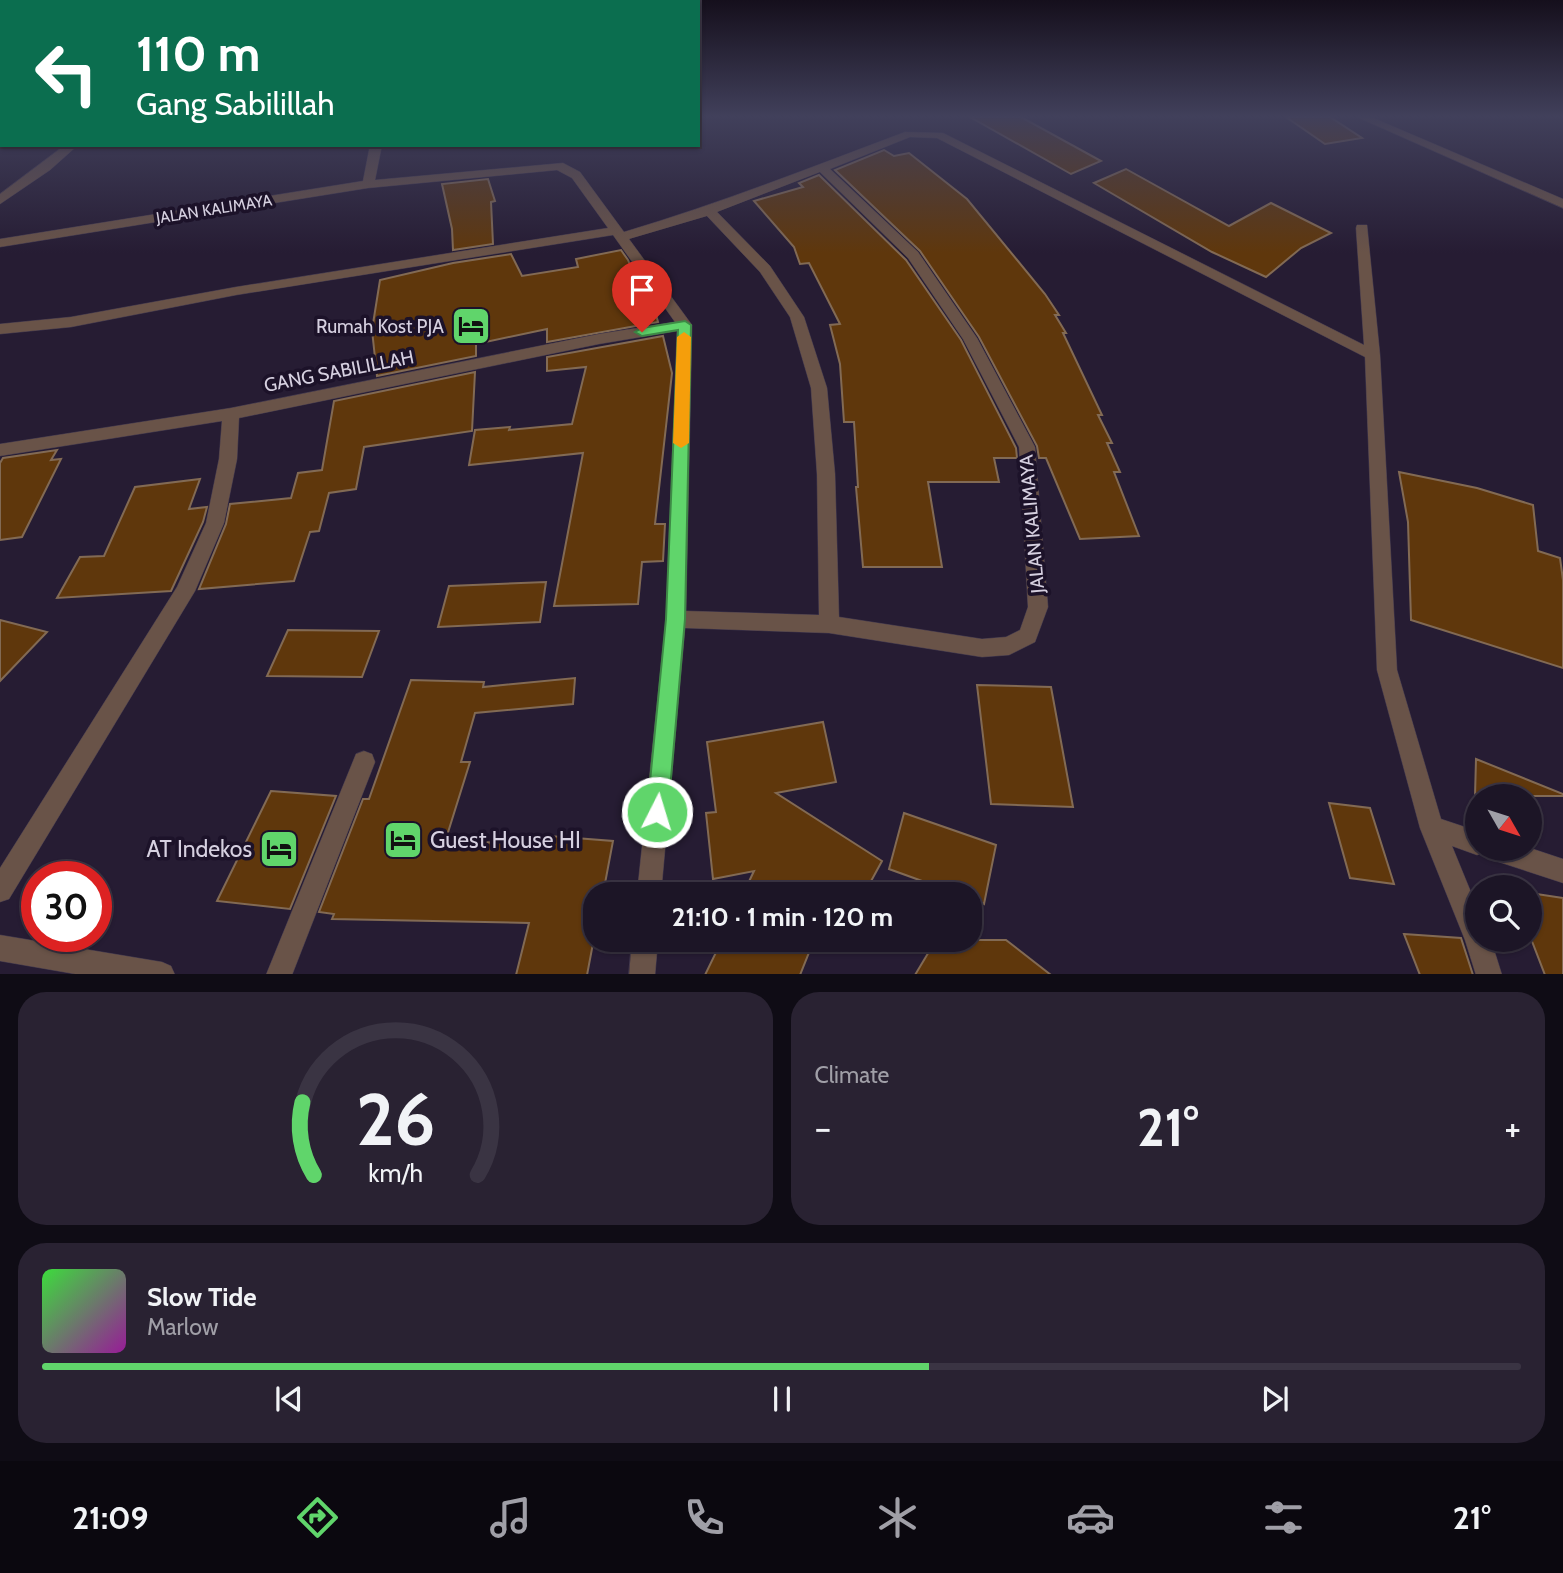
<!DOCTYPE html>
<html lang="en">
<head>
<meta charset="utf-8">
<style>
  :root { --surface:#1c1526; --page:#292232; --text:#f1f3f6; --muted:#a09fa7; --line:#3a3443; --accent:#60d56b }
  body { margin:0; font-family:Cabin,sans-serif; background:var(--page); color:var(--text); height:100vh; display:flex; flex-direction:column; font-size:26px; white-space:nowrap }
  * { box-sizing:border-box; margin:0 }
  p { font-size:23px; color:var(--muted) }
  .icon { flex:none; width:38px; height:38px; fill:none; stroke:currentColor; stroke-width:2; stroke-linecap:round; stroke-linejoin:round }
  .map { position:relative; height:974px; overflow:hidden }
  .side { display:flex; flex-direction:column; gap:18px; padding:18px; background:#0f0c15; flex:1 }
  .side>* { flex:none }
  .top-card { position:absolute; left:0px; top:0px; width:700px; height:147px; box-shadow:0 2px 5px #0004,0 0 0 2px var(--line); background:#0b6e4f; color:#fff; overflow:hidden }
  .needle { width:46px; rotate:129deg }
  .tools { position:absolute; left:1465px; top:784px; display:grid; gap:14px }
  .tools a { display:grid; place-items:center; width:77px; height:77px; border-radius:50%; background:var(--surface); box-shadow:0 2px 5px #0004,0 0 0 2px var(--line); font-size:35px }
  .speed { position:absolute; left:21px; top:861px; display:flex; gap:14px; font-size:35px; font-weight:700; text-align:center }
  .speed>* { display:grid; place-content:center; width:91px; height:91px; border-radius:50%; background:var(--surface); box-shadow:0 2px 5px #0004,0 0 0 2px var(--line); line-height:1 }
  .speed .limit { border:10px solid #d22; background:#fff; color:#111 }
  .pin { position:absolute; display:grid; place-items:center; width:60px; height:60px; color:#fff; margin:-72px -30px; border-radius:50% 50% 50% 0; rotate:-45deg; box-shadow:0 0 7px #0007 }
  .pin .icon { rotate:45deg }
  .me { position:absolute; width:77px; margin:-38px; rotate:5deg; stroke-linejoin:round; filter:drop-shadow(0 0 5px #0008) }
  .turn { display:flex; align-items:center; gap:24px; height:147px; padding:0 21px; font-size:32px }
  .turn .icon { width:91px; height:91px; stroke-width:2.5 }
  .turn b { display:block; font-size:49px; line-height:60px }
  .big { font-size:52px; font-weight:700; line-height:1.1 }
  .side .tile { flex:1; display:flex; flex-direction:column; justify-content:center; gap:10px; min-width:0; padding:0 24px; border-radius:28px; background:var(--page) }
  .side .dial { align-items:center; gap:0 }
  .dial svg { height:182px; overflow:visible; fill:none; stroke:var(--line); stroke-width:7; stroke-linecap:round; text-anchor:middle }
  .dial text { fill:var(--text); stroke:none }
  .song { display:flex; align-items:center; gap:21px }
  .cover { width:84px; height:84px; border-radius:10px; background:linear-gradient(135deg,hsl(120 70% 55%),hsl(300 70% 35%)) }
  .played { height:7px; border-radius:4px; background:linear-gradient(90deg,var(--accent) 60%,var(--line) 60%) }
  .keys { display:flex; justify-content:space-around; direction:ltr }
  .heat { display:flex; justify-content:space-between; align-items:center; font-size:38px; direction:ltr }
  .side .tiles { flex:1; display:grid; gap:18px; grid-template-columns:1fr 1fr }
  .tile:last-child { grid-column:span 2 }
  .trip { position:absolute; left:583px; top:882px; width:399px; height:70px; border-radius:28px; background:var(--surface); box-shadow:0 2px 5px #0004,0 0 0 2px var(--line); font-weight:700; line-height:70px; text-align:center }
  .menu { display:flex; height:112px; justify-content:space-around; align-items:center; background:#0b080f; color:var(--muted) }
  .menu .icon { width:49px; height:49px }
  .menu .active { color:var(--accent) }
  .menu b { font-size:32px; color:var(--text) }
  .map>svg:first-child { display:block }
  .building { fill:#5f370c; stroke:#826a54; stroke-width:2 }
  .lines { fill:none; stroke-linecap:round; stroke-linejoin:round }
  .street-casing { stroke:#42394f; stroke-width:1 }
  .street { fill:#695348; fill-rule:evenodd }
  .route { fill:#60d56b; stroke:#3e8a46; stroke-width:2 }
  .slow { fill:#f59e0b }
  .labels { text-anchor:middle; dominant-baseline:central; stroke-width:7; stroke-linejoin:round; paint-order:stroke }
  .far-street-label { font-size:16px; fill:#d6d0e0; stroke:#1c1229 }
  .poi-label { font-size:19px; fill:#d6d0e0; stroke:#1c1229; text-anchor:end }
  .street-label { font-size:19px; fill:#d6d0e0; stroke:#1c1229 }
  .near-poi-label { font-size:23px; fill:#d6d0e0; stroke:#1c1229; text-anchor:start }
</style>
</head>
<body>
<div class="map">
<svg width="1563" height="975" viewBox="0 0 1563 975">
  <rect width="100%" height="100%" fill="#261c33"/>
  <g class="building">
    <path d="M970 117H1021L1101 161 1071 174Z"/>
    <path d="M1286 117H1330L1362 138 1325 144Z"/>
    <path d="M884 150 894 156 909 153 967 199 1045 294 1059 315H1055L1066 333H1063L1102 415H1098L1112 443H1107L1120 472H1114L1139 536 1080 539 1046 458H1039L1037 446 979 337 920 251 835 170Z"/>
    <path d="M1126 169 1229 226 1271 203 1331 233 1301 248 1266 277 1212 252 1094 183Z"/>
    <path d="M819 175 906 260 961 340 1016 448 1017 458H994L999 482H928L942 567H863L856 487H858L854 422H844L840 364 830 325 840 324 809 263 800 264 794 247 754 201 803 187 799 183Z"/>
    <path d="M488 179 495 201 491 202 493 244 453 250 452 229 442 184Z"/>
    <path d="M621 250 628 260 649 313 655 311 658 322 547 342V329L476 344V356L377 376 372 330 380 280 453 263 511 254 522 276 578 267 576 259Z"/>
    <path d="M663 336 672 373 655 524H665L663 561 642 562 638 604 554 606 583 453 469 465 475 430 510 427 509 430 572 424 586 367 547 371V357Z"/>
    <path d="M475 372 472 431 364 447 356 489 329 493 319 531 310 532 294 581 199 589 226 524 230 504 291 498 298 473 322 470 334 401Z"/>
    <path d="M57 450 51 460 61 459 22 537 0 540V463L3 458Z"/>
    <path d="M1399 472 1477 488 1533 505 1538 551 1560 558 1563 580V668L1411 620 1408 522Z"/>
    <path d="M200 479 189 509 207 507 203 522 171 591 57 598 80 557 104 556 135 487Z"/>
    <path d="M546 582 540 622 438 627 449 586Z"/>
    <path d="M0 620 47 632 0 681Z"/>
    <path d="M288 630 379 631 362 677 267 676Z"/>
    <path d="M575 678 573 704 475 713 461 762H470L445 842 549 843 550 836 613 841 603 894H595V933L587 975H516L529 923 332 919 334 914 319 912 363 799H369L411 680 484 682 483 687Z"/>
    <path d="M977 685 1051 687 1073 807 991 804Z"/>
    <path d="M823 722 836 782 776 793 882 861 864 894H743L754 871 713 879 706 813 716 812 707 742Z"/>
    <path d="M1476 759 1563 794V796H1475Z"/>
    <path d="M271 791 336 796 290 909 217 901Z"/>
    <path d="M1329 803 1370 808 1394 884 1350 878Z"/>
    <path d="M904 813 996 845 984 904 970 898V894H958L889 869Z"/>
    <path d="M1530 893 1563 898V975H1545L1530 936Z"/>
    <path d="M1404 934 1461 938 1473 975H1420Z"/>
    <path d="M722 940H814L800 975H705Z"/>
    <path d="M936 940H1006L1051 975H915Z"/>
  </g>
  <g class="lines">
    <g class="street-casing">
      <g id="street">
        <path d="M1357 117H1371L1563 199V208Z"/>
        <rect x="0" y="127" width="2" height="6"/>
        <path d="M905 132 943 133 1364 345 1356 228 1357 225H1367L1380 355 1397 670 1441 819 1477 831V849L1530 848 1563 859V883L1496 861 1488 857 1485 852 1477 855 1452 846 1477 907V940H1491L1502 975H1476L1465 940 1420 828 1377 670 1365 357 937 138 910 137 830 169 918 252 977 338 1035 447 1048 607 1035 642 1009 655 982 657 829 633 685 628 661 894H637L666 619 677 331 599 344 239 418 237 459 224 523 195 591 9 899 0 902V868L177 587 206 523 219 459 222 421 0 456V444L231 408 599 334 675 322 613 235 236 295 71 327 0 334V324L71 317 236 287 608 228 572 178 557 170 368 188 0 247V239L363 181 370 145H382L375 180 563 163 580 172 624 232C721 203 812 167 905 132ZM820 172 908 258 963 339 1019 447 1028 607 1020 630 1006 637 982 639 839 617 835 474 827 388 804 317 770 266 717 212ZM707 216 760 272 790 317 811 388 817 474 819 615 686 611 692 325 629 239Z"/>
        <path d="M65 145H78L50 170 0 204V194Z"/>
        <path d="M364 751 372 754 375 762 292 975H266L356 754Z"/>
        <path d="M0 935 162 962 171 966 175 975H81L0 961Z"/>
        <path d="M632 940H658L655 975H629Z"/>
      </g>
    </g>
    <use href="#street" class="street"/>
  </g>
  <linearGradient id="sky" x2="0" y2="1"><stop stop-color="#150f1c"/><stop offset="0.46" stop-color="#41405b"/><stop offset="1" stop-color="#41405b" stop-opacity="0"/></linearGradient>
  <rect width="1563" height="253" fill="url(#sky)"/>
  <path class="route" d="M685 321 691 325 685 619 668 812 665 819 657 822 650 819 647 812 666 619 678 330 642 336 635 332 642 328Z"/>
  <path class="slow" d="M684 332 691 337 689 443 681 448 673 443 677 337Z"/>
  <defs>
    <g id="hotel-square" transform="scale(2.0125)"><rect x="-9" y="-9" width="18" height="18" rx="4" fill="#60d56b" stroke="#1c1229"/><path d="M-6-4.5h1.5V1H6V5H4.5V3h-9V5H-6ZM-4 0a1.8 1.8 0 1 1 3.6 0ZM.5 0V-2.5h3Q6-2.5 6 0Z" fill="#111"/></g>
  </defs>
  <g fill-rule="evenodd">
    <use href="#hotel-square" x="471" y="326"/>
    <use href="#hotel-square" x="403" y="840"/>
    <use href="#hotel-square" x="279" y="849"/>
  </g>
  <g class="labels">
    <g class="far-street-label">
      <text transform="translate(214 209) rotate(-9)">JALAN KALIMAYA</text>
    </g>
    <g class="poi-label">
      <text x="444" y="326">Rumah Kost PJA</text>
    </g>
    <g class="street-label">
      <text transform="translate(339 371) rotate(-11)">GANG SABILILLAH</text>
      <text transform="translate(1032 524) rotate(-95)">JALAN KALIMAYA</text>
    </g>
    <g class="near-poi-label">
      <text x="430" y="840">Guest House HI</text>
      <text x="252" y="849" text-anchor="end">AT Indekos</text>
    </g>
  </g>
</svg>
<div class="tools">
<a><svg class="needle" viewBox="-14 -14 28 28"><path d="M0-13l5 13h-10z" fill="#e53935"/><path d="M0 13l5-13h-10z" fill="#a09fa7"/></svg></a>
<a><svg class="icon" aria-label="search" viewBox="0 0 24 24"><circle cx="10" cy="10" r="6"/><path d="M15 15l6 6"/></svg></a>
</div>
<div class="speed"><div class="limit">30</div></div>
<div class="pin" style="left:642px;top:332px;background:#d93025"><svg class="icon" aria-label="arrive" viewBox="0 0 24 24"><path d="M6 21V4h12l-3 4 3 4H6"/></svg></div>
<svg class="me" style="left:657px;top:812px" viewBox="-20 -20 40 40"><circle r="17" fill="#60d56b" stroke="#fff" stroke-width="3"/><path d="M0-11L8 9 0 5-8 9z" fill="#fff"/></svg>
<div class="trip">21:10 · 1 min · 120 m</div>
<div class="top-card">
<div class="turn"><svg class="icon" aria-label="left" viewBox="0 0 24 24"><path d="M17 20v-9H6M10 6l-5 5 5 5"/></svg><div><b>110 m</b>Gang Sabilillah</div></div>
</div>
</div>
<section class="side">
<div class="tiles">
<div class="tile dial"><svg viewBox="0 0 100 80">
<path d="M14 69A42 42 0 1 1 86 69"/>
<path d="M14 69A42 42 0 0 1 9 37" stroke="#60d56b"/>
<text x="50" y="56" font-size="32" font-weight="700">26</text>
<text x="50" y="72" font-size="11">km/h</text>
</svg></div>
<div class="tile"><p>Climate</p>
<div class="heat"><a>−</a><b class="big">21°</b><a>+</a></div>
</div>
<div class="tile">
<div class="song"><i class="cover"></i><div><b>Slow Tide</b><p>Marlow</p></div></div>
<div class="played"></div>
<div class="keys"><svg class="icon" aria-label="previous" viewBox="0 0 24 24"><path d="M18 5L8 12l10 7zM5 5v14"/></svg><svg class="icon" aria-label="pause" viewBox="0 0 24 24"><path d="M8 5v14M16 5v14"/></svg><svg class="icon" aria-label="next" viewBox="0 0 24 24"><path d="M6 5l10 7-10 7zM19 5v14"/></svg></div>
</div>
</div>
</section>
<nav class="menu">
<b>21:09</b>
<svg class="icon active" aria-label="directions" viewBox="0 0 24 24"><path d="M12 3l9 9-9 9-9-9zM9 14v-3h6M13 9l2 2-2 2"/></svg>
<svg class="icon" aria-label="music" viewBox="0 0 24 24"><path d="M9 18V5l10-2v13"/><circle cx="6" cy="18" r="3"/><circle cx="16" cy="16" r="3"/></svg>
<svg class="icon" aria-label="phone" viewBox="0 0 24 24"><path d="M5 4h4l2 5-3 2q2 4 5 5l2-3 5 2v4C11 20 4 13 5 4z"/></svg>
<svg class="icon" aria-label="climate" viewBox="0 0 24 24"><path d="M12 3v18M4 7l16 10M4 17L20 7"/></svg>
<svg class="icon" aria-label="car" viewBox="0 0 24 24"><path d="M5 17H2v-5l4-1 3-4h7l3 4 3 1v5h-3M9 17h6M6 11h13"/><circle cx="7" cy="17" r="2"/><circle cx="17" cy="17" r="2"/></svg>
<svg class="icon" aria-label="filters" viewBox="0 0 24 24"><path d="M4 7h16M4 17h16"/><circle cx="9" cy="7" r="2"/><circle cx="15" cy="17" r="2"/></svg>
<b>21°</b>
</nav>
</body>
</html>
